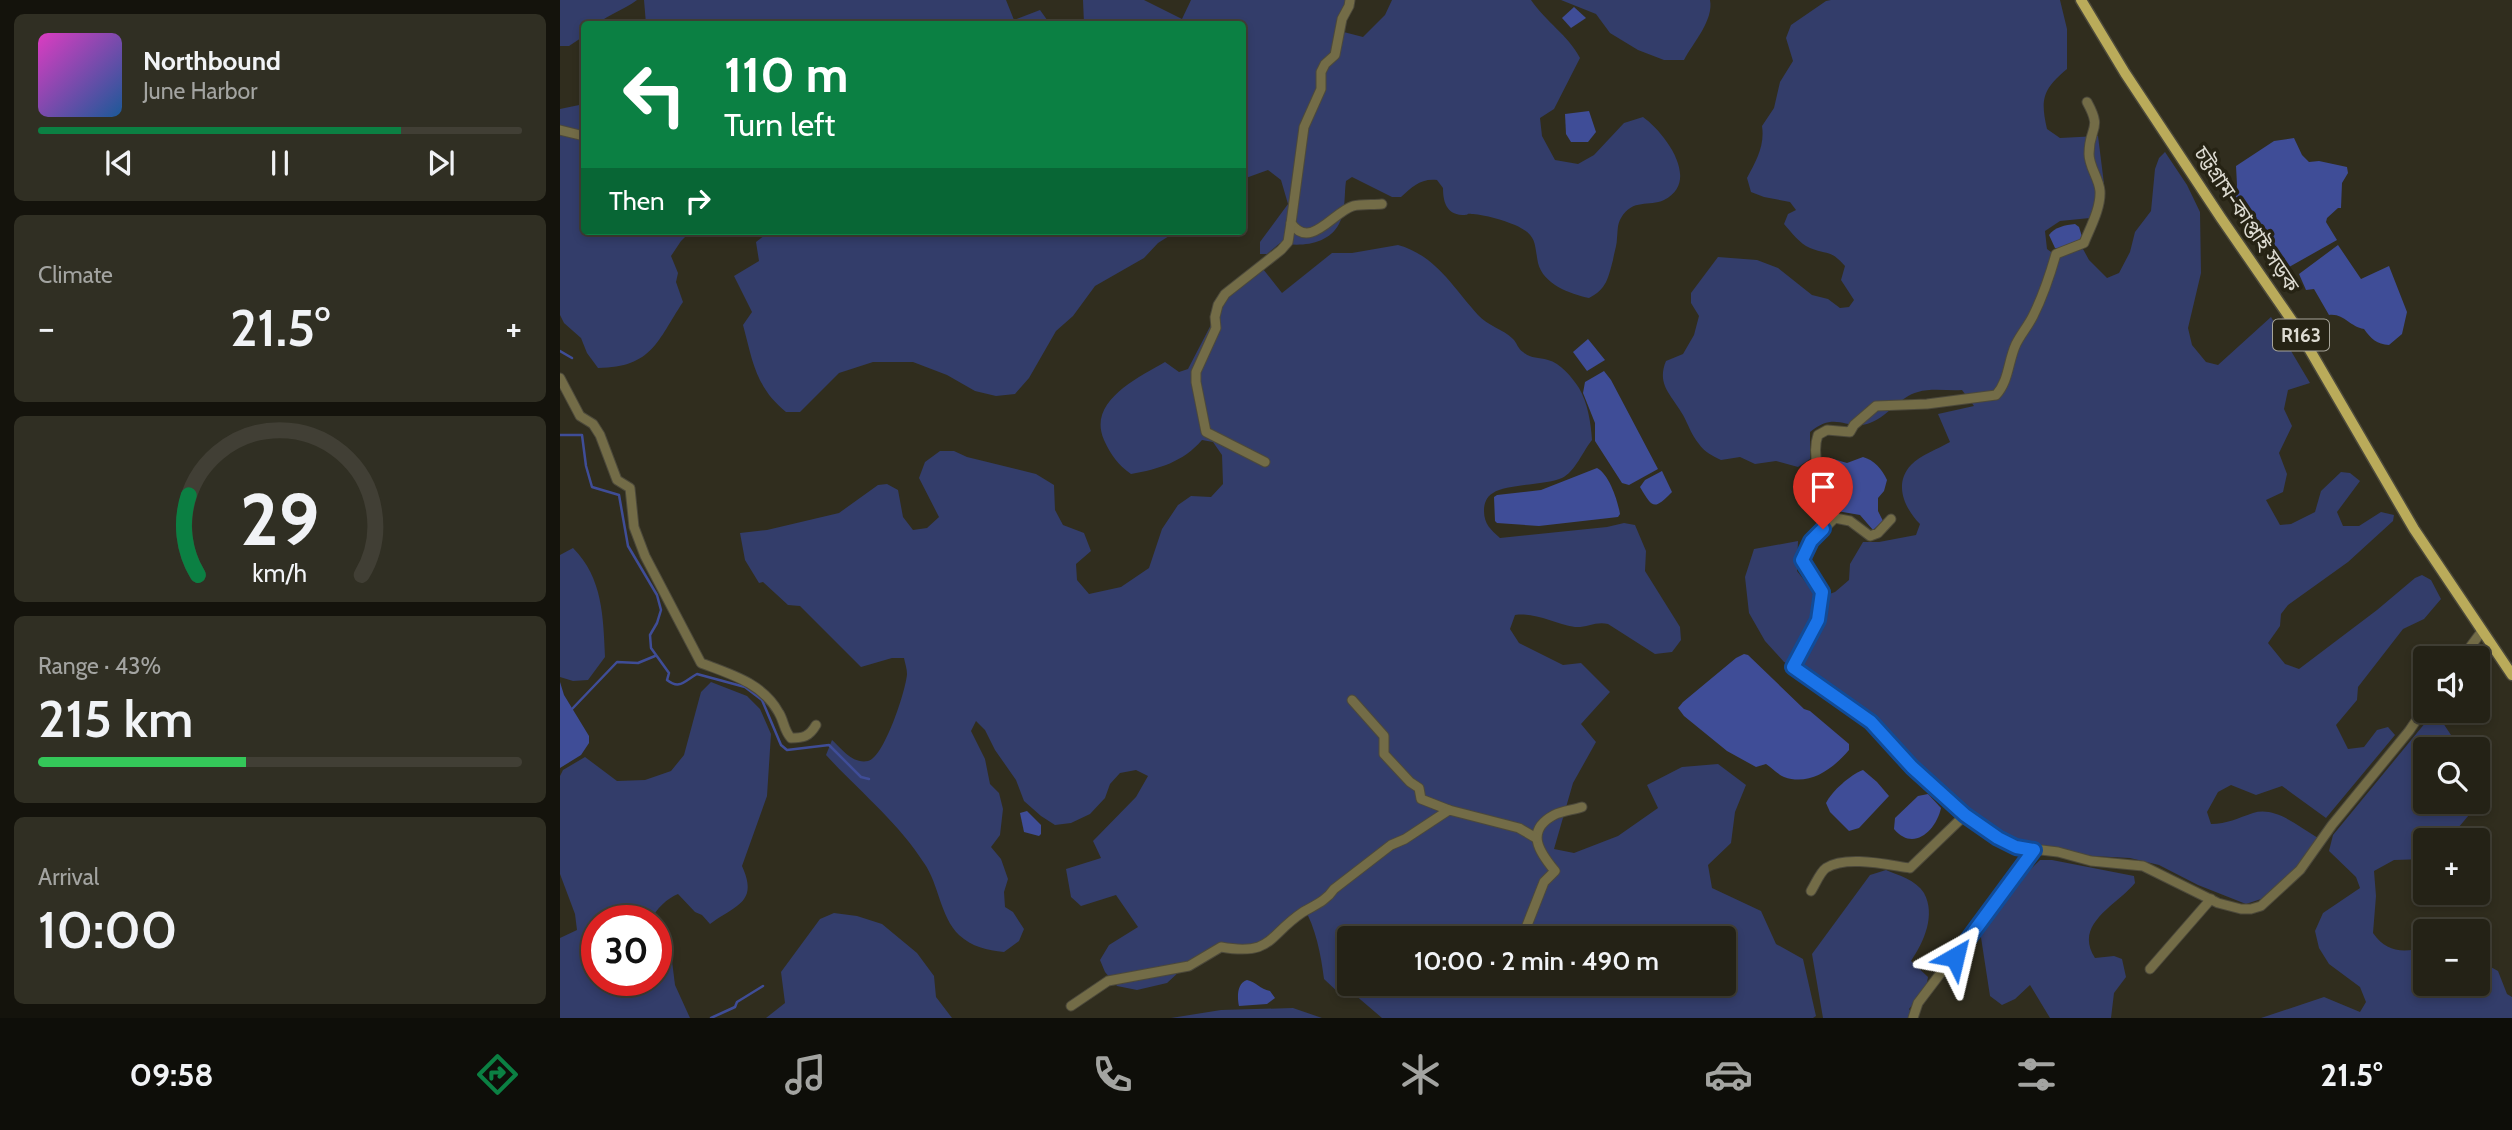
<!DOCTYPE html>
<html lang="en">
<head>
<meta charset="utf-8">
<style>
  :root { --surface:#242216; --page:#302f23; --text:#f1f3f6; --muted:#a3a4a1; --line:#413f35; --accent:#0b8043 }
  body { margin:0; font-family:Cabin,"Noto Sans Bengali",sans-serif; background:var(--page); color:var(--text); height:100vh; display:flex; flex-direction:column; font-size:26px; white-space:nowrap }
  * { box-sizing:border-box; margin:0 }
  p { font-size:23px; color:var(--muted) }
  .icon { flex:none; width:38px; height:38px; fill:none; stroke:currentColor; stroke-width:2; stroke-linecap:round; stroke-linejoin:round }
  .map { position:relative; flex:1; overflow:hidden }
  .panel { display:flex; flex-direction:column; gap:14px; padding:14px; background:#14130c; width:560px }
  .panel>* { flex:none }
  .banner { position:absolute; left:21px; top:21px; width:665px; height:214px; border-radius:7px; box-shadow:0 4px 10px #0003,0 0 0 2px var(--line); background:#0b8043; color:#fff; overflow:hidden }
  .controls { position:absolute; left:1853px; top:646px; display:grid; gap:14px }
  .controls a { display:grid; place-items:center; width:77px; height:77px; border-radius:7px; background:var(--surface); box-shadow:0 4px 10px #0003,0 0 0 2px var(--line); font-size:35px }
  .speed { position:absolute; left:21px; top:905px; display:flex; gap:14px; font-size:35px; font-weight:700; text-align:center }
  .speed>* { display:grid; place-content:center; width:91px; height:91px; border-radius:50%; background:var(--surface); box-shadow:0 4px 10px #0003,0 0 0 2px var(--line); line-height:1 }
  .speed .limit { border:10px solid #d22; background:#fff; color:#111 }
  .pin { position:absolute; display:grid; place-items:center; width:60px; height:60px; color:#fff; margin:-72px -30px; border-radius:50% 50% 50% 0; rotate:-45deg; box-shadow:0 0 7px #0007 }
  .pin .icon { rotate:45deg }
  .me { position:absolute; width:77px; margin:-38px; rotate:37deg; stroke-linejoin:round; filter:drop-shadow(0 0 5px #0008) }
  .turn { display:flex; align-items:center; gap:24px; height:147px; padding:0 28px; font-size:32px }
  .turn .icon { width:91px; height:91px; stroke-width:2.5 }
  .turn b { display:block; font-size:49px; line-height:60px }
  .then { display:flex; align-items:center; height:66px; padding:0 28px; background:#0003; gap:14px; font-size:26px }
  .big { font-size:52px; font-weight:600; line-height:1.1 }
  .panel .tile { flex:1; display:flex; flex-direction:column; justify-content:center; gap:10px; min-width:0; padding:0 24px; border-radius:10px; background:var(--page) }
  .panel .dial { align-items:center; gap:0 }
  .dial svg { height:182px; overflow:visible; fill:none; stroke:var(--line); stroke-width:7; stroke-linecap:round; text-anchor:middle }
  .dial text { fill:var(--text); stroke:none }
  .song { display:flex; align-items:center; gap:21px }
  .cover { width:84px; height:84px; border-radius:10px; background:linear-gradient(135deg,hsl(310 70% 55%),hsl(210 70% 35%)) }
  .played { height:7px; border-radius:4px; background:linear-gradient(90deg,var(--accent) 75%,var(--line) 75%) }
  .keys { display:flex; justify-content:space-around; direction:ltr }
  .heat { display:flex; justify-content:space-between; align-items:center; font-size:38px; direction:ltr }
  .charge { height:10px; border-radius:5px; background:linear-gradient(90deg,#34c759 43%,var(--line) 0) }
  .trip { position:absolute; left:777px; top:926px; width:399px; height:70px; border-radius:7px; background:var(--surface); box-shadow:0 4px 10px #0003,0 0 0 2px var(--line); font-weight:600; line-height:70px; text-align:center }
  .dock { display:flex; height:112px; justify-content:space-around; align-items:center; background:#0e0e09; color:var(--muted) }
  .dock .icon { width:49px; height:49px }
  .dock .selected { color:var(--accent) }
  .dock b { font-size:32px; color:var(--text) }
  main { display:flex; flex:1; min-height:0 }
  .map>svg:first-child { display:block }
  .green { fill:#333d6a; fill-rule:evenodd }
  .water { fill:#3f4d97 }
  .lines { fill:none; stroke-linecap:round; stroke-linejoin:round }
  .stream { stroke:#3f4d97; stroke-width:2.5 }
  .minor-casing { stroke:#4c493b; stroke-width:11 }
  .major-casing { stroke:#4c493b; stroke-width:13 }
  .minor { stroke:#736c47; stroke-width:9 }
  .major { stroke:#baab5a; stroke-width:10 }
  .route-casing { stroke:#114b97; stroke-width:18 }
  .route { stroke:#1a73e8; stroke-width:12 }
  .labels { text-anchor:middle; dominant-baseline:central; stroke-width:7; stroke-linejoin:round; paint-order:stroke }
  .shield { fill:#262314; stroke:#a6a499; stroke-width:2 }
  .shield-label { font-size:19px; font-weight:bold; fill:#dddbd2 }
  .street-label { font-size:21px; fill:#dddbd2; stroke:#262314 }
</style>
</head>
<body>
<main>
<section class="panel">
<div class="tile">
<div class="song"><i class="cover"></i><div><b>Northbound</b><p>June Harbor</p></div></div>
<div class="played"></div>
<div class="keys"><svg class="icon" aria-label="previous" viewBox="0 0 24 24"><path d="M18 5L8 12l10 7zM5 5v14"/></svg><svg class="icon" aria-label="pause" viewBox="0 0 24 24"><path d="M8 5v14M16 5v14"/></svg><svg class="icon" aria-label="next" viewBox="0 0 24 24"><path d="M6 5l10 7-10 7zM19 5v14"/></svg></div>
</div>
<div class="tile"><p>Climate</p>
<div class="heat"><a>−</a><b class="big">21.5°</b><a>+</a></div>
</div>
<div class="tile dial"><svg viewBox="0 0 100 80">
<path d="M14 69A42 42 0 1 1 86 69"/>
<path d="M14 69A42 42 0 0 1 10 34" stroke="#0b8043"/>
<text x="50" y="56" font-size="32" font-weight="700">29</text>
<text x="50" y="72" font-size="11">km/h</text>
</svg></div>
<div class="tile"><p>Range · 43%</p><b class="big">215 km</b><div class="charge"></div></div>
<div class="tile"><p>Arrival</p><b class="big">10:00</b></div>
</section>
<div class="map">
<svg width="1952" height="1018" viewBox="0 0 1952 1018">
  <rect width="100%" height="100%" fill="#302d1e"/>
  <g class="green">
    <path d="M0 0H77C64 10 49 14 37 24H24V36L9 46H0Z"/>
    <path d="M84 0H446L454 20 480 10 490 24H86Z"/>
    <path d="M523 0H584L622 19 631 0H786L776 30 803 37 825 15 832 0H971C986 22 1008 35 1020 58L994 109 980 118 982 136 995 160 1018 164 1034 155 1064 123 1083 117C1104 132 1142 181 1104 200 1089 207 1073 198 1061 218 1057 225 1058 230 1057 238 1057 245 1054 253 1053 260 1048 278 1047 289 1029 298 1010 294 983 284 978 263 974 242 977 235 955 225 943 220 925 215 913 214 903 213 912 215 902 215 886 214 883 201 883 188L877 180C861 178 852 187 841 197H832L792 177 786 181C784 194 786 212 779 224 768 245 740 247 720 243L707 254H700V242L728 204 721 180 708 170 683 179 682 24H524Z"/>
    <path d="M1001 0H1150C1154 20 1133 43 1124 60H1104L1078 50 1050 33 1036 14Z"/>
    <path d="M1271 0H1500L1507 29V69C1483 89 1480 99 1487 129L1500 138 1538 136 1544 184 1540 217 1500 221 1485 231 1487 249C1498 259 1510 253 1523 249L1529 260 1547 278 1559 273 1570 252 1575 232 1591 211 1595 169 1599 158 1605 152 1627 185 1640 212 1641 273 1628 328 1632 345 1646 362 1658 365 1711 317 1750 383 1728 390 1724 409 1732 426 1719 453 1727 474 1723 492 1706 500 1720 525 1731 524 1755 512 1761 491 1781 472 1790 473 1800 481 1777 512 1783 526H1799L1821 512 1834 515 1833 521 1788 562 1728 605 1721 614 1720 626 1708 643 1725 664 1739 669 1817 610 1855 578 1862 575 1871 580 1881 599 1864 619 1843 629 1798 687 1797 700 1776 725 1788 749 1804 747 1817 730 1828 727 1835 735 1766 818 1722 786 1696 795 1671 785 1658 792 1647 812 1651 824C1667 824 1678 818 1693 813 1716 806 1739 827 1758 838L1739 867 1701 899 1686 904 1638 885 1599 865 1570 858 1532 856 1455 841 1439 834 1402 810 1337 747 1242 669 1224 662 1205 641 1189 613 1185 577 1194 549 1238 541 1237 571 1258 598 1275 592 1289 580 1290 564 1303 542H1319L1356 535 1360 524C1345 509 1333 484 1351 465 1360 455 1378 449 1390 442L1378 414 1414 406 1402 390C1388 391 1371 388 1358 392 1340 396 1326 419 1307 424 1285 430 1276 411 1250 432V459L1238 467 1216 461 1195 464 1180 457 1161 460C1153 456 1144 452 1139 444 1132 436 1128 424 1123 415 1112 395 1096 385 1106 361L1123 354 1134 335 1139 316 1131 303V293L1158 257 1197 260 1218 268 1252 295 1268 299 1280 308 1289 307 1294 300 1281 280 1285 266C1270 249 1267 255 1250 248 1239 243 1232 233 1224 224L1228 214 1236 210 1230 202 1204 197 1191 192 1187 178C1196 161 1205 146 1202 126L1214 108 1220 82 1233 61 1226 38 1231 25 1266 1Z"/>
    <path d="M24 104V231H131L121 241 111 256 118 273 116 282 123 302C97 341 93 367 38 368L27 353 21 338 4 323 0 315V109Z"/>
    <path d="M210 231H617L598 243 584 258 535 286 513 316 496 331 469 378 455 394 436 396 415 391 387 375 353 362H313L279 373 240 412H226C195 386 193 362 183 325L192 312 174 276 199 261 196 242Z"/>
    <path d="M838 245C875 255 893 287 918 315 928 326 943 329 953 339 957 343 958 349 963 352 971 359 978 357 988 360 1000 363 1012 377 1019 388 1028 403 1031 424 1032 440 1023 451 1015 472 1002 478 986 485 947 484 933 493 926 497 924 504 924 511 924 524 931 530 940 538L1047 527 1064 523 1075 525 1086 551 1085 571 1120 627 1121 640 1112 652 1095 654 1048 624C1036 621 1026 628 1015 627 994 624 976 612 955 615L950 629 959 643 1003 665 1021 663 1050 692 1021 724 1036 742 1013 783 994 849 1014 853 1058 836 1098 808 1087 785 1122 767 1158 764 1186 785 1175 812 1171 843 1148 865 1152 888 1201 911 1216 944 1243 959 1256 1016 1253 1018H822L794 994 781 995 764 979C761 955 756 928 743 906L707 940 681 947 659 944 632 960 607 983 577 990 557 986 545 972 540 960 549 945 578 927 556 895 521 906 511 897 506 869 541 858 533 841 576 797 588 776 576 770 560 773 550 784 545 798 530 814 511 823 495 825 481 816 464 801 456 780 435 750 425 730 416 721 411 731 425 759 430 784 439 793 443 809 440 835 431 847 441 859 448 879 444 892 445 907 453 912 464 929 459 941 444 952C427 950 412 947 399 935 380 917 379 884 364 863 338 822 299 791 266 755L272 740C282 749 292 764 308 761 324 758 346 690 347 674 347 669 345 663 344 658H332L301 667 240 606 228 605 203 582 199 583 185 560 180 533 207 530 279 513 318 485 327 484 338 490 343 517 353 530 367 528 379 517 359 478 365 462 380 451H394L407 457 476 474 494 485 495 510 503 525 524 533 531 551 516 564 517 580 529 594 561 587 589 568 602 529 618 505 631 496 651 497 663 484 662 455 653 442 642 440C623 462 599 469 571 474 558 465 551 455 544 440 527 402 577 378 605 362L619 372 628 369 667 294 703 269 722 293 772 253H792ZM789 938H1164V984H789Z"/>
    <path d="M13 548C43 578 43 617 45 657L28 680 13 681 0 677V555Z"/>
    <path d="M151 682 187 696 200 709 211 734 207 796 182 866C199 903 175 905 150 924L142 915 135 912 118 894C108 898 95 909 92 920H37V980H96V926L106 931 112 938 108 949 112 961 115 985 130 1018H0V938L17 930 15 914 0 874V776L3 770 25 757 57 781 85 780 111 771 124 755 141 692Z"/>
    <path d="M1875 711 1897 744 1898 749H1866V802H1918L1919 803 1888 840H1866L1865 859 1834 860 1814 871 1816 896 1813 933C1827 953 1844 953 1865 947L1866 984H1918V960L1938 971 1947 994 1952 997V1018H1701L1764 997 1800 1012 1806 1002 1800 987 1769 964 1759 948 1755 931 1763 913 1800 888 1796 877 1769 851 1773 835Z"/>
    <path d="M1480 860H1492L1574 876 1575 883C1556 906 1513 924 1535 958L1554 956 1562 959 1566 977 1554 993 1551 1018H1490L1470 985 1455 999 1442 1005 1430 996 1420 931 1455 884Z"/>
    <path d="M1326 870C1338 875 1356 880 1364 893 1376 915 1364 942 1351 961L1368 977 1366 988 1349 1009 1355 1018H1263L1252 954 1310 875Z"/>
    <path d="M274 913 297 916 322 924 357 953 374 976 376 997 392 1018H206L225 1003 221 972 260 919Z"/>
    <path d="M733 1008 762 1018H611L661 1010Z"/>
  </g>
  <g class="water">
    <path d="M1014 7 1026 18 1011 28 1002 18Z"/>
    <path d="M1029 111 1036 132 1028 142H1011L1006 134 1005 114Z"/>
    <path d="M1734 138 1742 155 1749 162 1759 161 1787 167 1788 173 1782 183 1781 208H1778L1767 218 1766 222 1777 240 1722 271 1713 259 1718 250 1694 218 1683 214 1675 200 1677 185 1676 166 1714 141Z"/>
    <path d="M1515 224 1519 227 1523 240 1501 248H1495L1489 235C1495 227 1505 225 1515 224Z"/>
    <path d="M1778 245 1801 279 1829 266 1847 312 1842 334 1829 345C1817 344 1811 339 1804 329 1790 327 1784 313 1769 315L1754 289 1746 290 1739 274Z"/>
    <path d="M1028 339 1045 360 1027 371 1013 352Z"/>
    <path d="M1044 371 1051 380 1098 469 1069 485 1062 483 1035 441V423L1023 393 1025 382Z"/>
    <path d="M1303 457C1314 460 1322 469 1327 480L1324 491 1318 498V511L1323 521 1313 530 1300 515 1277 511 1262 466 1263 461 1270 458 1287 463Z"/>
    <path d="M1037 468C1049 474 1058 501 1060 514L1058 517 979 526 937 523 935 521 934 497 937 495 981 490Z"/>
    <path d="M1102 471 1112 492C1094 510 1093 509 1080 487L1085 480Z"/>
    <path d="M1184 654 1188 655 1244 709 1250 711 1289 744V750C1272 770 1249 786 1224 777 1217 774 1211 767 1206 764L1196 767 1167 751 1124 716 1118 708 1123 702 1176 658Z"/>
    <path d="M0 682 4 695 29 736V743L21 755 0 768Z"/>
    <path d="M1303 770 1317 782 1329 796 1299 828 1289 831 1270 812 1266 803C1272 791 1290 775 1303 770Z"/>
    <path d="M1368 794 1381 808C1376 831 1353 852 1334 829L1335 818 1358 796Z"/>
    <path d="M467 811 481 825V834L479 836 464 832 460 813Z"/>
    <path d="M687 980C696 982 700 989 710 991L715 998 707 1004 679 1006C677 997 677 983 687 980Z"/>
  </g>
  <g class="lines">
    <g class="stream">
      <path d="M0 351 12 358"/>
      <path d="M0 435H22L26 466 32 487 59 495 68 546 97 595 101 610 97 623 90 635 91 648 109 673 107 680C120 690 124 681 137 674L185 687 202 700 221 745 227 750 269 745 301 777 309 779"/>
      <path d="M12 709 57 662 78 663 95 656"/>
      <path d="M151 1018 175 1007 177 1002 203 986"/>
    </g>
    <g class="minor-casing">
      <g id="minor">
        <path d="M790 0 789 6 782 19 775 55 765 64 761 72V89L744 127 731 223C750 251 773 212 793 206 802 204 813 205 822 204"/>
        <path d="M0 130 24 136"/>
        <path d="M0 378 20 416 33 424 40 435 57 480 70 488 74 527 85 556 141 663C170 674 203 683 219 713 224 721 224 731 231 738 243 738 249 737 256 725"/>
        <path d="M705 462 646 432 636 382V372L656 328 655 317 658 305 665 294 721 250 728 242 731 223"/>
        <path d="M1275 518 1251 541 1242 560 1262 592 1258 619 1233 667 1299 712 1352 767 1402 813 1439 838 1456 847 1498 852 1531 861 1583 866 1658 903 1681 909H1691L1701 906 1740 870 1772 825 1849 731 1866 706"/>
        <path d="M1331 519 1318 533 1310 536 1290 521 1275 518C1267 494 1249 460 1258 435L1267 430 1290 432 1294 425 1316 406 1367 404 1436 395C1449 381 1448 361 1456 344 1461 334 1468 326 1473 316 1483 296 1490 275 1496 254L1524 243C1530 228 1541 208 1540 191 1539 178 1529 167 1529 154 1529 126 1543 131 1527 102"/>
        <path d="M1902 658 1922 631"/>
        <path d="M792 700 824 736V754L850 782 859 788 861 799 889 810"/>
        <path d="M1251 891C1255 885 1260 872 1266 868 1286 855 1328 865 1350 868L1405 815"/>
        <path d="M962 938 984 882 995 871C980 853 964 831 994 815 1002 811 1013 810 1022 807"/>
        <path d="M1590 969 1651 899"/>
        <path d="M511 1006 548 981 629 966 661 947C713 956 707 936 743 912 755 905 766 901 774 889L831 845 845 839 889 810 959 828 976 838"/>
        <path d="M1353 1018 1358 1003 1474 850"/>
      </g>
    </g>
    <g class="major-casing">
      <path id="major" d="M1521 0 1565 73 1661 218 1737 328 1854 529 1952 675"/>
    </g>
    <use href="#minor" class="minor"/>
    <use href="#major" class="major"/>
  </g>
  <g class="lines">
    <g class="route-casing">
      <path id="route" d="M1263 529 1251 541 1242 560 1262 592 1258 620 1233 667 1311 722 1352 767 1405 815 1438 838 1456 847 1474 850 1395 957"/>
    </g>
    <use href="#route" class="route"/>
  </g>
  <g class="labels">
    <rect class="shield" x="1713" y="319.5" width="56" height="31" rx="5"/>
    <g class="shield-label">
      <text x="1741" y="335">R163</text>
    </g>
    <g class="street-label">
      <text transform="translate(1687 219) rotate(56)">চট্টগ্রাম-কাপ্তাই সড়ক</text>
    </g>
  </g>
</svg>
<div class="controls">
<a><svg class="icon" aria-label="sound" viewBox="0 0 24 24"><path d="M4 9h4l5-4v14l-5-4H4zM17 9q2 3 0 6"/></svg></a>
<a><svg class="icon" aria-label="search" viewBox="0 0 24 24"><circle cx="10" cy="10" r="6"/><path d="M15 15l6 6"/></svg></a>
<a>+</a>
<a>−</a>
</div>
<div class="speed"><div class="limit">30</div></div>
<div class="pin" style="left:1263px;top:529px;background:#d93025"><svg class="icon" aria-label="arrive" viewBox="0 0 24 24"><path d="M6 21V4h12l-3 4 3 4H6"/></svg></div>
<svg class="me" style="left:1395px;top:957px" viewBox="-20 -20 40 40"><path d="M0-17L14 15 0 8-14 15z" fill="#1a73e8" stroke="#fff" stroke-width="4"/></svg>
<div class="trip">10:00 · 2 min · 490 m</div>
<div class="banner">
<div class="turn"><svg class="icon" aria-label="left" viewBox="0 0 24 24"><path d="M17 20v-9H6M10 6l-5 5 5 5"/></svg><div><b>110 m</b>Turn left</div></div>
<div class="then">Then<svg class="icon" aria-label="right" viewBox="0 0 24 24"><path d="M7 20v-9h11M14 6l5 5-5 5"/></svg></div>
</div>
</div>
</main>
<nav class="dock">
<b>09:58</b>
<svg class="icon selected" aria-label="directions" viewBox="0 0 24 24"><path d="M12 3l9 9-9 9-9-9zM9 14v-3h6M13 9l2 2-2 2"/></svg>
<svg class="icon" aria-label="music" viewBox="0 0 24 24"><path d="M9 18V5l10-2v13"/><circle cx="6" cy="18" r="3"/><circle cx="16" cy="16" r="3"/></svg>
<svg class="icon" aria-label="phone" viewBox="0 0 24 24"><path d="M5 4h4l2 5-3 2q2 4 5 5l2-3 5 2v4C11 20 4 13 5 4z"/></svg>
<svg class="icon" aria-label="climate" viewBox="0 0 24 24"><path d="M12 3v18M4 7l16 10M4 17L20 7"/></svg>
<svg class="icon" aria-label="car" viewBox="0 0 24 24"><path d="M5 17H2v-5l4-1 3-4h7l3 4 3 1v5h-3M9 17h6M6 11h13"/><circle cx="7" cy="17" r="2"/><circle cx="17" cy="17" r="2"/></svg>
<svg class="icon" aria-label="filters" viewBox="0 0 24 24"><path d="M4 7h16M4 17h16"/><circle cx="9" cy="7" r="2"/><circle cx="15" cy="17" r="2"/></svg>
<b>21.5°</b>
</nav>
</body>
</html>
